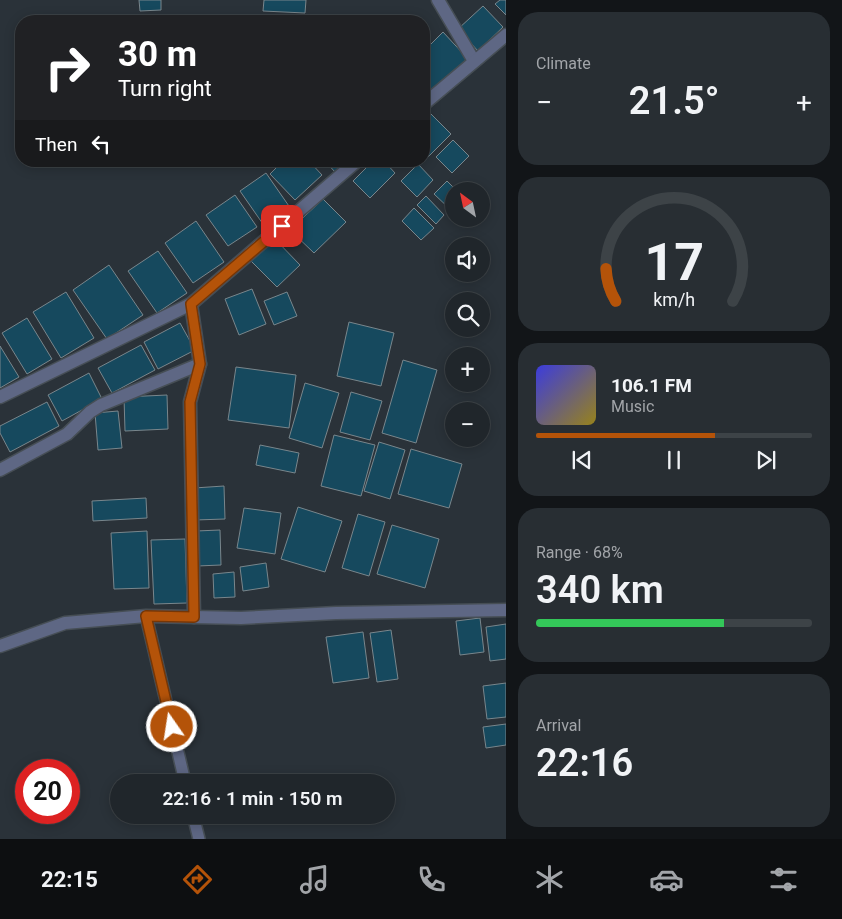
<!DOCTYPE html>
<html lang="en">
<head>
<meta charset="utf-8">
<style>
  :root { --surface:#20262b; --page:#282e33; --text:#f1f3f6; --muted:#a2a5a9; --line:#3d4347; --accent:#b45309 }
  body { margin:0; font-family:Roboto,sans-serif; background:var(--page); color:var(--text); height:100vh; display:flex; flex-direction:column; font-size:19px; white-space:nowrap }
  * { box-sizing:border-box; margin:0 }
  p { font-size:16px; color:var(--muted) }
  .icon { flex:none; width:28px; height:28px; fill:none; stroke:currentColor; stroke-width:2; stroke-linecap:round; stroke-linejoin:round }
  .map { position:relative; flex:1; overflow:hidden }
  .side { display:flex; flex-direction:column; gap:12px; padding:12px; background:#121518; width:336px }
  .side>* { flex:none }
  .hud { position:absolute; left:15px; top:15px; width:415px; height:152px; border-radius:20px; box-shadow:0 2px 12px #0003,0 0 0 1px var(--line); background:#202124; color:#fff; overflow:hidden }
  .needle { width:32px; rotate:327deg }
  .buttons { position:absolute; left:445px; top:182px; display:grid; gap:10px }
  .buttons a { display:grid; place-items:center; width:45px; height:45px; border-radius:50%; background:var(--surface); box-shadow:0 2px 12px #0003,0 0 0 1px var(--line); font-size:25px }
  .speed { position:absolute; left:15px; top:759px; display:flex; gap:10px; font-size:25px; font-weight:700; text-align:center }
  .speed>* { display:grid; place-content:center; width:65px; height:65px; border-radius:50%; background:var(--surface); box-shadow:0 2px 12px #0003,0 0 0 1px var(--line); line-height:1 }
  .speed .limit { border:8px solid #d22; background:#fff; color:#111 }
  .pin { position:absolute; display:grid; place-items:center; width:42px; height:42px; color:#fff; margin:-21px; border-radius:10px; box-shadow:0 2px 8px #0006 }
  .me { position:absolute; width:55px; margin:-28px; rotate:347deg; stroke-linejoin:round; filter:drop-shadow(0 0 4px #0008) }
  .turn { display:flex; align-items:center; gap:18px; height:105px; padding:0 20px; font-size:22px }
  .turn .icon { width:65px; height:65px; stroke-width:2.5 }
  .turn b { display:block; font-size:35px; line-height:42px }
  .then { display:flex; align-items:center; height:48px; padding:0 20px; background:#0003; gap:10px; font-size:19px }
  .big { font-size:38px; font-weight:600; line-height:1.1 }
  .side .card { flex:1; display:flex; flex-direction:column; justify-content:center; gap:8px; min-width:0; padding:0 18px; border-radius:20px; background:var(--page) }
  .side .dial { align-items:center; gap:0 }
  .dial svg { height:130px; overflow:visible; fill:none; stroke:var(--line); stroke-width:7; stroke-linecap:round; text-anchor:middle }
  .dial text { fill:var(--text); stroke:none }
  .song { display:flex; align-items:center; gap:15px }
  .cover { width:60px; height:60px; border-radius:8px; background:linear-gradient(135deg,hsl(240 70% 55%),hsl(50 70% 35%)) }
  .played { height:5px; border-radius:2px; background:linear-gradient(90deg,var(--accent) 65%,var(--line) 65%) }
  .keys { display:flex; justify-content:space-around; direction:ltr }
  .heat { display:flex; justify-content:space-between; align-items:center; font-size:28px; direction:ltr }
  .charge { height:8px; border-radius:4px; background:linear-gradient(90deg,#34c759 68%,var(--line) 0) }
  .trip { position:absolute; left:110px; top:774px; width:285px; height:50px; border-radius:25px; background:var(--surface); box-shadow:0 2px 12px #0003,0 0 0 1px var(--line); font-weight:600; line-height:50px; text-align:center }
  .tab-bar { display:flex; height:80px; justify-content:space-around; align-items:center; background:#0d0f11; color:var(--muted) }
  .tab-bar .icon { width:35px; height:35px }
  .tab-bar .selected { color:var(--accent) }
  .tab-bar b { font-size:22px; color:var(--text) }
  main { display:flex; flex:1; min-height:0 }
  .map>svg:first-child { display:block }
  .building { fill:#16495e; stroke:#79868c }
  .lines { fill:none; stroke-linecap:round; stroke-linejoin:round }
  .service-casing { stroke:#464e55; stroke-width:14 }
  .minor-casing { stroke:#464e55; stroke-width:15 }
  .tertiary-casing { stroke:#464e55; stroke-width:15 }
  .service { stroke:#5e6784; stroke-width:11 }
  .minor { stroke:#5e6784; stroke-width:12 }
  .tertiary { stroke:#5e6784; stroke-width:12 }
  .route-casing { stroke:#753606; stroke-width:12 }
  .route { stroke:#b45309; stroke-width:9 }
</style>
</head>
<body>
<main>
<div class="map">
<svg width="506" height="839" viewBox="0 0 506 839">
  <rect width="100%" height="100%" fill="#2a3239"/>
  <g class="building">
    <path d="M139 0H161V10L140 11Z"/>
    <path d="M264 0H306L305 13 263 11Z"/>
    <path d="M500 0H506V15L495 4Z"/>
    <path d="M483 6 503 27 478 51 458 29Z"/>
    <path d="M443 32 468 59 433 92 424 82V51Z"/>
    <path d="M430 113 451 134 426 159 424 157V119Z"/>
    <path d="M453 140 469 156 452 173 436 157Z"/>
    <path d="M283 161H309L322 175 295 200 270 174Z"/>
    <path d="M325 161H347L335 172Z"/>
    <path d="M373 161H384L395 173 370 198 353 181Z"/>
    <path d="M418 164 433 180 417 197 401 181Z"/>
    <path d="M266 173 291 209 265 227 240 191Z"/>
    <path d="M447 181 457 191H454V207L451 210 434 194Z"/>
    <path d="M235 195 257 227 228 246 206 215Z"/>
    <path d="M426 196 444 215 436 224 417 205Z"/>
    <path d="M323 199 346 222 314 253 290 230Z"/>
    <path d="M414 208 434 228 421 240 402 221Z"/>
    <path d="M196 221 224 262 193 283 165 243Z"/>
    <path d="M274 238 300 265 277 287 251 261Z"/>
    <path d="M158 251 187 293 157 313 128 271Z"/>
    <path d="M109 265 143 315 107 339 73 290Z"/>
    <path d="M252 289 266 324 239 335 225 299Z"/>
    <path d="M66 292 94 338 61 358 33 312Z"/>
    <path d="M287 292 297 316 274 325 264 301Z"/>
    <path d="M27 318 52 359 27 374 2 333Z"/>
    <path d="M349 322 394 333 381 386 337 376Z"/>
    <path d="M180 323 195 350 158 369 144 342Z"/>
    <path d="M141 345 155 370 112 393 98 368Z"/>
    <path d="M0 346 19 377 0 388Z"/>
    <path d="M403 360 437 370 416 443 382 433Z"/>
    <path d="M236 367 296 375 289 428 228 420Z"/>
    <path d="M89 373 102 399 62 421 48 395Z"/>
    <path d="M305 383 339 393 322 448 289 438Z"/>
    <path d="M351 392 382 401 370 440 340 432Z"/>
    <path d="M167 395 168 429 125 431 124 397Z"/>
    <path d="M47 402 59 426 10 452 0 433V426Z"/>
    <path d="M118 411 122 448 98 450 95 413Z"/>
    <path d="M334 435 375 445 361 496 321 486Z"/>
    <path d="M379 442 405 450 390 499 364 491Z"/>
    <path d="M260 445 299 453 295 473 256 465Z"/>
    <path d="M411 449 462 464 449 508 398 494Z"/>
    <path d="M224 486 225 519 195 520 194 488Z"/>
    <path d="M146 498 147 518 93 521 92 501Z"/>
    <path d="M298 507 342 521 325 572 281 559Z"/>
    <path d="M244 508 281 513 275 554 237 548Z"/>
    <path d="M358 514 385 522 369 576 342 568Z"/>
    <path d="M392 525 439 539 425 588 377 574Z"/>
    <path d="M220 530 221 565 197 566 196 531Z"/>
    <path d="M147 531 149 588 114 589 111 533Z"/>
    <path d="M185 539 187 603 154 604 151 540Z"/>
    <path d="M266 563 269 587 243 591 240 567Z"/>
    <path d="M234 572 235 597 214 598 213 574Z"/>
    <path d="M480 618 484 652 460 655 456 621Z"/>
    <path d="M506 624V659L490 661 486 627Z"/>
    <path d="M391 630 398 679 377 682 370 633Z"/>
    <path d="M363 632 369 678 333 683 326 637Z"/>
    <path d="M506 683V717L487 719 483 686Z"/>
    <path d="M506 724V745L486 748 483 727Z"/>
  </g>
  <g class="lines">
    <g class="service-casing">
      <g id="service">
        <path d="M146 616 185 782"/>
        <path d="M193 815 199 839"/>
      </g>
    </g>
    <g class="minor-casing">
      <g id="minor">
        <path d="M438 0 474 61"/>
        <path d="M424 104 506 35"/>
        <path d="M191 304 200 364 190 402 194 617"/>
        <path d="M0 397 191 304 357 161"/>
        <path d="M0 470 67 434 90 412 101 405 200 364"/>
      </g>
    </g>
    <g class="tertiary-casing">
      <path id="tertiary" d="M0 646 65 623 146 616 241 618 336 613 506 610"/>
    </g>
    <use href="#service" class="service"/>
    <use href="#minor" class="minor"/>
    <use href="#tertiary" class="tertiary"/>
  </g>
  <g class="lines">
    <g class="route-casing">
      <path id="route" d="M172 727 146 616 194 617 190 402 200 364 191 304 282 226"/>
    </g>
    <use href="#route" class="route"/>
  </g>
</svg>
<div class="buttons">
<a><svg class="needle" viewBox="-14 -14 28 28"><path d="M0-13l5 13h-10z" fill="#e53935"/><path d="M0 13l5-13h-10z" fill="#a2a5a9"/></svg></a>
<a><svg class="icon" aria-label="sound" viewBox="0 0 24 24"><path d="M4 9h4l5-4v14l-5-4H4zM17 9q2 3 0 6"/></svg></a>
<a><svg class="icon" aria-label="search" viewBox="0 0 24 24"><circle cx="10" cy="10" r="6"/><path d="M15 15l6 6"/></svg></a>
<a>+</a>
<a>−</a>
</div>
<div class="speed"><div class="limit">20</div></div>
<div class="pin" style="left:282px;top:226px;background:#d93025"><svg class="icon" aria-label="arrive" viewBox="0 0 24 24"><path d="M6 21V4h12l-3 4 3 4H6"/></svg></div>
<svg class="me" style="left:172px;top:727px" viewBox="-20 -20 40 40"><circle r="17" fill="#b45309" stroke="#fff" stroke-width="3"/><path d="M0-11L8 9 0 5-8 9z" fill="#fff"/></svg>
<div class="trip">22:16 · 1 min · 150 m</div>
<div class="hud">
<div class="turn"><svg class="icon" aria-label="right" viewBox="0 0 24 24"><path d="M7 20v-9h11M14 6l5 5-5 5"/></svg><div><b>30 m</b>Turn right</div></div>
<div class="then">Then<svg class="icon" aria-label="left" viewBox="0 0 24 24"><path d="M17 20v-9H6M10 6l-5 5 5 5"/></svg></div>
</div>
</div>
<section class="side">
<div class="card"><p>Climate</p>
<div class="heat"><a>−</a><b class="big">21.5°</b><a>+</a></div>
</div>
<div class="card dial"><svg viewBox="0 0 100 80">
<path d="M14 69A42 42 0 1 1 86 69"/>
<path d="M14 69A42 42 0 0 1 8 49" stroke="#b45309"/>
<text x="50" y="56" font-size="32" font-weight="700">17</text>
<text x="50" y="72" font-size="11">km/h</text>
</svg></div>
<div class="card">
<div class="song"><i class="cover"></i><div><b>106.1 FM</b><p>Music</p></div></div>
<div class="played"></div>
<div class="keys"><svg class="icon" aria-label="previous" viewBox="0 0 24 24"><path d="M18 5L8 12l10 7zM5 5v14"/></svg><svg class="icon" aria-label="pause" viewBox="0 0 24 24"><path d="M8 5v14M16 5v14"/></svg><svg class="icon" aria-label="next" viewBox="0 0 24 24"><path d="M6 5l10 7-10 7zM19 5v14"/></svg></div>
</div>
<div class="card"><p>Range · 68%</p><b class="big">340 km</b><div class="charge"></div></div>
<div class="card"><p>Arrival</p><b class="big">22:16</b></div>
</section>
</main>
<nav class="tab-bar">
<b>22:15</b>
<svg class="icon selected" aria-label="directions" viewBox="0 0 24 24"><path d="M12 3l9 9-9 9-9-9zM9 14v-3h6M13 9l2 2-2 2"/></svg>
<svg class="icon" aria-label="music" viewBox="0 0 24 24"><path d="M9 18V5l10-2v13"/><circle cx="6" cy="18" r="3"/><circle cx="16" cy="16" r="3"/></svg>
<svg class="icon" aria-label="phone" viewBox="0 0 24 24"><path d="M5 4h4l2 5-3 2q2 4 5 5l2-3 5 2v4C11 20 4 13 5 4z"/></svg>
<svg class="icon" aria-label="climate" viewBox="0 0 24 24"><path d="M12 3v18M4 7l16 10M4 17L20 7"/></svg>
<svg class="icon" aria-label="car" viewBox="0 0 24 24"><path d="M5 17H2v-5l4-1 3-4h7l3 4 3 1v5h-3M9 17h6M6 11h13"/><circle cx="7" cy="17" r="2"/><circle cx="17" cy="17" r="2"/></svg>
<svg class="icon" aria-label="filters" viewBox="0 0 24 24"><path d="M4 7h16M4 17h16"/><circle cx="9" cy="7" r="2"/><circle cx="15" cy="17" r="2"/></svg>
</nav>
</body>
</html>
